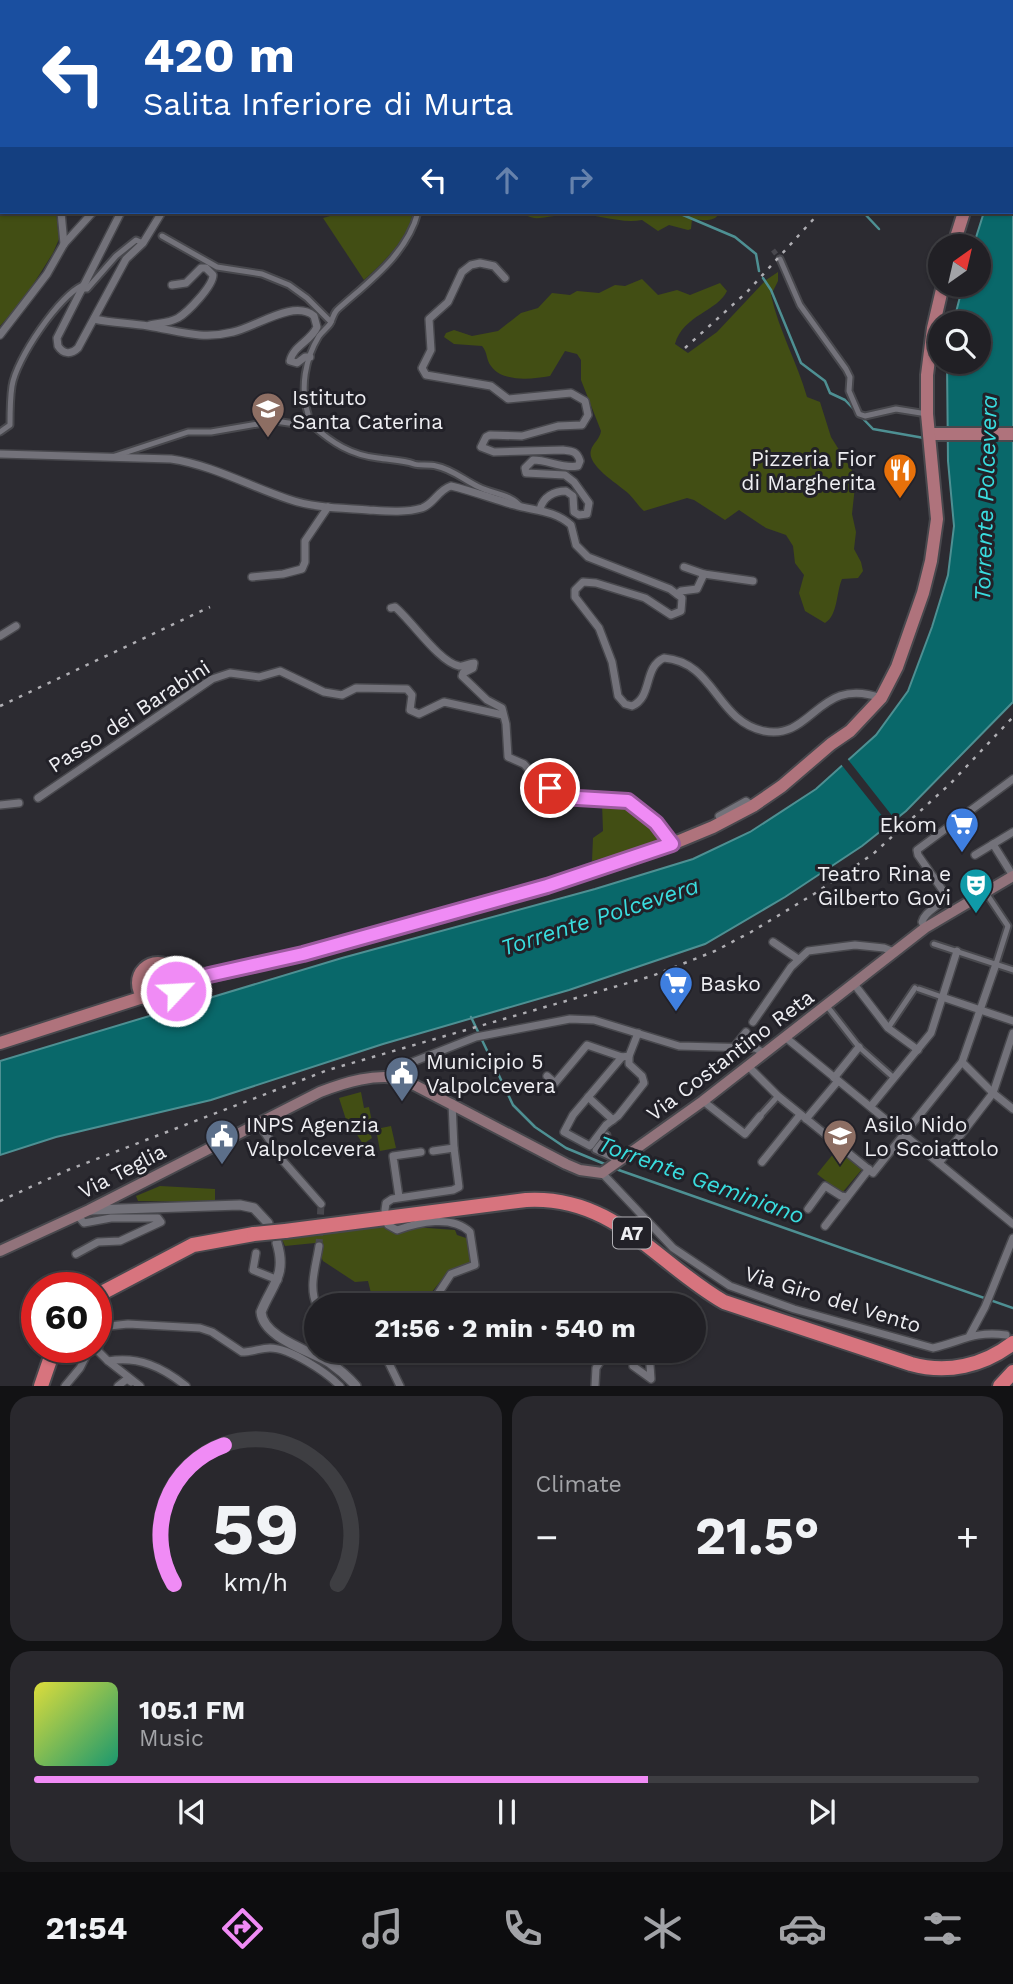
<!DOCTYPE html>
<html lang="en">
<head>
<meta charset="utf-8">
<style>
  :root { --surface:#212025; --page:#29282d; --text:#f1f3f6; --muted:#a2a3a7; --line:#3e3e42; --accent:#f08bf5 }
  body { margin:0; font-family:"Work Sans",sans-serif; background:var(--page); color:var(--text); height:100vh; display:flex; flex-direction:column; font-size:26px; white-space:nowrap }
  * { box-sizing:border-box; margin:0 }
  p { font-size:23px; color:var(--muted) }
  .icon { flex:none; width:38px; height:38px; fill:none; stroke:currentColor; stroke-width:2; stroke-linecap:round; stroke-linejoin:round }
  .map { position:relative; height:1386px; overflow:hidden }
  .details { display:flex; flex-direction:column; gap:10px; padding:10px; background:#121214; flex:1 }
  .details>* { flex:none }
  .hud { position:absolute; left:0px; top:0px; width:1013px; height:214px; box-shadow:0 2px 5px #0004,0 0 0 2px var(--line); background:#1a4fa0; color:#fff; overflow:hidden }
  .needle { width:46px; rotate:34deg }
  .fabs { position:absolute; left:928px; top:234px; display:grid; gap:14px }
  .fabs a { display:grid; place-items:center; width:63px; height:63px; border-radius:50%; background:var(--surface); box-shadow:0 2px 5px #0004,0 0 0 2px var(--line); font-size:35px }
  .speed { position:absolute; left:21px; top:1272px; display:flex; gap:14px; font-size:35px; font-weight:700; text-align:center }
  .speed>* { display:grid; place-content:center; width:91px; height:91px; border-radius:50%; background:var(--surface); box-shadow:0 2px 5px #0004,0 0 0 2px var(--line); line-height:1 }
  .speed .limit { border:10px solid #d22; background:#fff; color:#111 }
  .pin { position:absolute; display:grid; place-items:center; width:60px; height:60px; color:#fff; margin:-30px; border:4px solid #fff; border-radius:50%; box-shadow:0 2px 7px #0007 }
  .me { position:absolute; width:77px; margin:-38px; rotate:65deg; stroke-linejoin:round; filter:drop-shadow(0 0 5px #0008) }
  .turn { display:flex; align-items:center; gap:24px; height:147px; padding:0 28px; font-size:32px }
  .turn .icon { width:91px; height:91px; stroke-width:2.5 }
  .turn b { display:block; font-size:49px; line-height:60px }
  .lanes { display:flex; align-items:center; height:66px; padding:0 28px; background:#0003; justify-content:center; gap:35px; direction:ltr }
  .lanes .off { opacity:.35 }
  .big { font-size:52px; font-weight:700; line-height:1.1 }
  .details .card { flex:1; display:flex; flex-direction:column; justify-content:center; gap:10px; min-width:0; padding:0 24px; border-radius:21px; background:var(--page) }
  .details .dial { align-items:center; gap:0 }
  .dial svg { height:182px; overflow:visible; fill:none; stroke:var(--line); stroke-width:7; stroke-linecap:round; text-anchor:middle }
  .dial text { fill:var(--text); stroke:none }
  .song { display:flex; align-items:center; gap:21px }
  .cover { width:84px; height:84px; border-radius:10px; background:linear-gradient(135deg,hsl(60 70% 55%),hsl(160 70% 35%)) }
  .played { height:7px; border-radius:4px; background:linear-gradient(90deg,var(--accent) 65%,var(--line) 65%) }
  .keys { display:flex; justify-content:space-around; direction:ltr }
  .heat { display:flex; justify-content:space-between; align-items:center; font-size:38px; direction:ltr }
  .details .tiles { flex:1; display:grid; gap:10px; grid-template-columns:1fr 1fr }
  .card:last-child { grid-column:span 2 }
  .trip { position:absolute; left:304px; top:1293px; width:402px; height:70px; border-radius:35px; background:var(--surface); box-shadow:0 2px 5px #0004,0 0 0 2px var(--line); font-weight:700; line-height:70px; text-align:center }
  .menu { display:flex; height:112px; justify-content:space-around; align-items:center; background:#0d0d0f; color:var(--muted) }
  .menu .icon { width:49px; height:49px }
  .menu .selected { color:var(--accent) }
  .menu b { font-size:32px; color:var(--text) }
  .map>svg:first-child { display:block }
  .green { fill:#424e14 }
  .water { fill:#09686a; stroke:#4e9093; stroke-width:2 }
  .pier { fill:#2c2b31 }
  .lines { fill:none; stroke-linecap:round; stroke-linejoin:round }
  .stream { stroke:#4e9093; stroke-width:2.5 }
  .pedestrian-tunnel { stroke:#49484e; stroke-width:5; stroke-dasharray:5 2.5; stroke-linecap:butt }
  .minor-tunnel { stroke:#49484e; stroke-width:7; stroke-dasharray:7 3.5; stroke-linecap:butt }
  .pedestrian-casing { stroke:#48484d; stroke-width:9 }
  .minor-casing { stroke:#48484d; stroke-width:10 }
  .tertiary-casing { stroke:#48484d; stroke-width:12 }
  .secondary-casing { stroke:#48484d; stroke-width:14 }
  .primary-casing { stroke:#48484d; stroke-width:16 }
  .motorway-casing { stroke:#48484d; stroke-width:18 }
  .pedestrian { stroke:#73727a; stroke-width:5 }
  .minor { stroke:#73727a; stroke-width:7 }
  .tertiary { stroke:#73727a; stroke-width:9 }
  .secondary { stroke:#91737b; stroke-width:10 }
  .primary { stroke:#af737c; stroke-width:12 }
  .motorway { stroke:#d7747e; stroke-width:14 }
  .rail { stroke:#afaeb3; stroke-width:2.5; stroke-dasharray:3.5 7; stroke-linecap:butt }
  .motorway-bridge-casing { stroke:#48484d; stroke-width:18; stroke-linecap:butt }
  .motorway-bridge { stroke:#d7747e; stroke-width:14 }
  .route-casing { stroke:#9c5a9f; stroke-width:18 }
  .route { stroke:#f08bf5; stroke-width:12 }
  .labels { text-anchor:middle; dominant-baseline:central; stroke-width:6; stroke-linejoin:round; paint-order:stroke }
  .shield { fill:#222128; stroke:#b1b0b5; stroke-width:2 }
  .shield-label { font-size:19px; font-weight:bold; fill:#eeeef2 }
  .poi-label { font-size:21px; fill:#eeeef2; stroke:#222128; text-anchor:start }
  .street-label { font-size:21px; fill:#eeeef2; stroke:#222128 }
  .water-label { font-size:23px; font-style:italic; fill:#39dcde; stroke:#222128 }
</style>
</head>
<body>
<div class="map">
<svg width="1013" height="1386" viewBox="0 0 1013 1386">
  <rect width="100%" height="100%" fill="#2c2b31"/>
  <g class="green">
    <path d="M0 107 2 212H56L59 239 53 253 24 299 0 326Z"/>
    <path d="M344 212H413C408 239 384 262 364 280L323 218Z"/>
    <path d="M519 212H720C715 223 703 220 692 219L691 229 688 230 669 225 658 231 642 220C619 224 596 213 572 214 563 214 541 219 534 218 529 217 523 214 519 212Z"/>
    <path d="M778 272V281L771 295C779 331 797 362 807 397L820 402 831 437 856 477 852 514 856 532 854 549 861 562 863 571 858 578 842 579C836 593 838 615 825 623L805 611 799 593 804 575 795 563 793 546 786 535 766 528 739 510 725 520 694 500 687 498 644 511C638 506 635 500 629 494 620 485 586 466 591 450 593 443 600 439 601 431L581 380V360L577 354 565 351 550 376C533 379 503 383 491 366 486 360 488 353 482 346L454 344 444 337 446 333 454 330 472 336 498 331 521 313 538 308 552 293 570 295 577 291 599 293 615 285 625 286 642 279 658 295 677 290 690 295 720 283 727 291C718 311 683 315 675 344L688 353 717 332 766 280Z"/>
    <path d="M619 801C638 806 652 823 663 838L662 841 592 861 593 838 603 831 602 803Z"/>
    <path d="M361 1092 364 1108 369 1107 373 1127 368 1128 372 1138 363 1144 356 1133 351 1135 339 1098Z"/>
    <path d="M391 1126 396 1148 380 1151 376 1129Z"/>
    <path d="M838 1148 863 1168 842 1193 817 1174Z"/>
    <path d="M160 1186 215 1189V1202L138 1201 136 1196Z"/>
    <path d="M384 1224 389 1230 396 1232 414 1227 455 1230 457 1235 469 1239 472 1265 447 1273 423 1303 426 1305H377L378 1296 371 1293 368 1281 355 1282 323 1261 315 1243 285 1246 281 1237Z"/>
  </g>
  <path class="water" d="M1013 157V702L906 811 862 846 785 897 705 944 569 990 383 1044 211 1100 56 1137 0 1155V1061L342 958 595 889 693 859 750 832 816 789 876 735 908 691 932 627 948 575 954 526 948 461 947 362H978V324H953L963 285H978V247H973L984 212H1012Z"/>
  <path class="pier" d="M846 757 897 822 891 827 840 763Z"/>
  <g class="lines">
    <g class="stream">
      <path d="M684 0V2"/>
      <path d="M909 0 910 2"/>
      <path d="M491 2 492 0"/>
      <path d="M1012 89 1013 91"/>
      <path d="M0 205H2"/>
      <path d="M676 212 735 237 756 254 759 271"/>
      <path d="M863 212 879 229"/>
      <path d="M763 278 771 290 801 363 825 381 830 393 845 400 873 429 924 438"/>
      <path d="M471 1017 513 1105 535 1127 566 1148 607 1165"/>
      <path d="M613 1168 1013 1308"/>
    </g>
    <path class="pedestrian-tunnel" d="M773 250 780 259"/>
    <path class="minor-tunnel" d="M319 1246 321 1204"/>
    <g class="pedestrian-casing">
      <g id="pedestrian">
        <path d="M465 2V0"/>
        <path d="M618 2V0"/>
        <path d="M418 212C407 255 368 282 337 310 333 314 333 319 330 324 327 328 322 332 319 336 305 359 300 388 308 414L302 425H312C332 443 351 455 378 458 391 460 403 460 414 464 420 466 429 464 436 466 452 469 464 480 479 487 493 494 511 494 521 507"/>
        <path d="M162 236 217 267 262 274 289 285 307 298 331 322"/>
        <path d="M780 259 800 305 846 369 850 377 849 391 859 414 865 416 896 409 927 414"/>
        <path d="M82 289H87L116 256 136 240 143 243"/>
        <path d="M0 432 10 425C10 412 10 399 12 386 16 359 59 296 83 285"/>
        <path d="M115 456 188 432H211L275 421 302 425"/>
        <path d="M986 893 1008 926 996 964"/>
        <path d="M934 944 1013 970"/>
        <path d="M919 989 942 997"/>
        <path d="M827 1006 859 1047 894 1078"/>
        <path d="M888 1028 915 988"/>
        <path d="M760 1116 778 1096"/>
        <path d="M607 1135 595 1150 619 1161"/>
      </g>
    </g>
    <g class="minor-casing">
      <g id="minor">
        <path d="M36 0 37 2"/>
        <path d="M256 2 257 0"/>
        <path d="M284 2 285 0"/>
        <path d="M386 2 387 0"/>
        <path d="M61 212 64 244"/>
        <path d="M121 212 57 338 58 346C63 354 71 355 78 348L126 259 143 243 162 212"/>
        <path d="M505 278 494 266 480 263 471 265 462 272 448 302 429 319 431 350 422 368 426 375 491 386 508 399 571 393 585 401 588 415 582 425 558 426 522 436 490 435 486 437 481 447 494 452 563 450C572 451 577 451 580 461L578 466C562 469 549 460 533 460L525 468 526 473 565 475 574 482 589 503 587 514 579 515 574 512 573 496 566 491C554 491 543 497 540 509"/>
        <path d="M94 319C112 323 130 323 148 326 179 331 201 340 233 332 256 327 294 299 314 316L317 327C311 341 293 346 290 361L297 363 305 357H310"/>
        <path d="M150 325C159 323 169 323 178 318 188 312 213 286 213 275L206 268H201L186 283 172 285"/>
        <path d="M0 335 47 274 64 244 93 212"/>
        <path d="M0 454 171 459C212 465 249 486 288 499 313 508 341 508 368 510 385 511 405 513 422 508 434 504 438 490 451 486 472 491 493 499 514 505 535 511 554 510 571 525L576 545 588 557 670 589 682 598 681 611 671 615 645 598 596 583 583 582 575 590V597L599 628 612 662 618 696 625 704 632 706C653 697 643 667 664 658 715 662 716 721 764 731 813 741 818 675 881 698"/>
        <path d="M704 574 753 581"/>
        <path d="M252 577 283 574 302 569 305 562V541L328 507"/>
        <path d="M677 594 681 591 697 589 704 574 684 567"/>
        <path d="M391 608 395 607C412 621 439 662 459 666 464 667 469 663 474 663L473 668 463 673 462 676 487 700 502 708 506 724 508 757 524 764 538 780 561 797 628 801 656 823 672 844"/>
        <path d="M0 636 16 626"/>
        <path d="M38 798 212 679 230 673 259 677 280 671 324 692 342 695 356 688 407 689 412 695 410 710 419 714 444 702 503 715"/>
        <path d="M0 805 19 803"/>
        <path d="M719 816 746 801 753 806"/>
        <path d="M993 844 1013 876"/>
        <path d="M975 855 1013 832"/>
        <path d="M925 928 922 922C925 910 941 907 946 895L918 855 917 850 1013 779"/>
        <path d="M773 942 798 959"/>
        <path d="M854 984 888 1028 918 1050"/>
        <path d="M942 997 1013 1021"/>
        <path d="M753 1022 791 967 808 951 855 945 884 948 894 952"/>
        <path d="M785 1037 1013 1224"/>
        <path d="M735 1046 746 1032"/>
        <path d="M622 1057 573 1115 564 1132 590 1146 606 1125 618 1116 644 1083 642 1076 629 1064V1056"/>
        <path d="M962 1062 993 1093 1013 1109"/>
        <path d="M748 1066 778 1096 873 1173 962 1062 996 964"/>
        <path d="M547 1076 555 1083 587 1045 622 1057 629 1056 638 1033"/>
        <path d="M395 1077 405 1065 476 1037 570 1019 594 1020 679 1046 755 1048 764 1053"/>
        <path d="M834 1078 859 1047"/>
        <path d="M588 1097 613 1120"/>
        <path d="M703 1101 745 1134 760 1116"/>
        <path d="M871 1106 931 1033 957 951"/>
        <path d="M806 1119 838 1081"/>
        <path d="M259 1124 284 1162 321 1204"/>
        <path d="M433 1151 454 1148"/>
        <path d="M762 1162 800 1115"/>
        <path d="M939 1163 993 1093 1013 1033"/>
        <path d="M602 1173 673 1248 730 1286 794 1309 933 1348C963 1341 973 1331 1006 1335"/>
        <path d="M399 1197 393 1156 421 1152"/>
        <path d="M808 1209 825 1186 841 1196 847 1197"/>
        <path d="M385 1210 386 1203 392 1199 453 1190 459 1187 454 1148 452 1103"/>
        <path d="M388 1225 397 1230C419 1222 452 1215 470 1232L475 1265 451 1274 430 1306"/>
        <path d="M825 1226 869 1169"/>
        <path d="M256 1253 253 1270 278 1280"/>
        <path d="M76 1254 98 1242 120 1241 161 1222 158 1218H111L84 1223 77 1215"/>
        <path d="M317 1306C308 1287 316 1266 319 1246"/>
        <path d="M970 1335 985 1307 1013 1238"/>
        <path d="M383 1351 400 1386"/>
        <path d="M643 1351 633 1366 651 1379 649 1351"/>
        <path d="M108 1361 140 1386"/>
        <path d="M65 1386 80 1368 90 1348"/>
        <path d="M118 1386 127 1379 131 1382"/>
        <path d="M186 1386C162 1367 139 1356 108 1361L98 1351 100 1335 109 1326 128 1324 200 1328 212 1332 242 1352C252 1352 261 1348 270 1348 290 1348 326 1372 340 1386"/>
        <path d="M595 1386 596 1368 607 1351"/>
      </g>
    </g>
    <g class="tertiary-casing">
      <g id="tertiary">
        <path d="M91 1210 240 1205 254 1208 268 1223"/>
        <path d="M277 1243C287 1276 272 1284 261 1312 263 1338 311 1351 330 1363 340 1370 348 1377 356 1386"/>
      </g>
    </g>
    <g class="secondary-casing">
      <path id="secondary" d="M0 1251 89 1210 320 1092C346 1082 375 1073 403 1079L566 1164 580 1170 602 1173 703 1101 925 928 1013 876"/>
    </g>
    <g class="primary-casing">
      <g id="primary">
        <path d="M1012 127 1013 125"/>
        <path d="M953 247 964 212"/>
        <path d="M929 434H1013"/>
        <circle cx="158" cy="983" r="20"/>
        <path d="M174 972 209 975"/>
        <path d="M176 991 209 976 303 954 547 886 672 844 713 827 753 806 782 786 831 744 850 731 881 698 897 667 923 593 931 561 937 519 927 414V375L933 328 943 285"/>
        <path d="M0 1043 143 997"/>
      </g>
    </g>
    <g class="motorway-casing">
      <g id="motorway">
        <path d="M285 1231 526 1200C614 1195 656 1263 724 1302L911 1364C947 1374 983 1366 1013 1343"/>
        <path d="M96 1296 193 1245 254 1234"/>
        <path d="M41 1386 54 1348"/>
        <path d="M1000 1386 1013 1372"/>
      </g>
    </g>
    <use href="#pedestrian" class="pedestrian"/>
    <use href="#minor" class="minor"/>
    <use href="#tertiary" class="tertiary"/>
    <use href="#secondary" class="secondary"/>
    <use href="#primary" class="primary"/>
    <use href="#motorway" class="motorway"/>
    <g class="rail">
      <path d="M961 2V0"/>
      <path d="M685 348 747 292 820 212"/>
      <path d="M0 706 210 607"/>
      <path d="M0 1201 68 1170 328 1070 652 976 715 951 751 932 814 894 873 854 951 783 1013 717"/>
    </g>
    <g class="motorway-bridge-casing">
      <path id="motorway-bridge" d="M254 1234 285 1231"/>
    </g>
    <use href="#motorway-bridge" class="motorway-bridge"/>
  </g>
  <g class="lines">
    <g class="route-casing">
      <path id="route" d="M176 991 209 975 303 954 547 886 672 844 656 823 628 801 561 797 550 788"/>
    </g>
    <use href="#route" class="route"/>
  </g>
  <defs>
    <g id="school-pin" transform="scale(1.75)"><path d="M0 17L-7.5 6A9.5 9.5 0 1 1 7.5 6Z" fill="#8d6e63" stroke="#222128"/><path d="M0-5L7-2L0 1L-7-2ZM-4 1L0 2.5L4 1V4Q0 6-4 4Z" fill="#fff"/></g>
    <g id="restaurant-pin" transform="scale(1.75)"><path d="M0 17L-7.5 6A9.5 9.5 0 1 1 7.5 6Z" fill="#e8710a" stroke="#222128"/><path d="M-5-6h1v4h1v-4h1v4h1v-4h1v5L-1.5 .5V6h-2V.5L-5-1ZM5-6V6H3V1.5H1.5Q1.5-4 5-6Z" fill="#fff"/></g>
    <g id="supermarket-pin" transform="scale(1.75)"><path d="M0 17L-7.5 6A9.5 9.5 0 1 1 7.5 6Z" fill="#3f7fe0" stroke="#222128"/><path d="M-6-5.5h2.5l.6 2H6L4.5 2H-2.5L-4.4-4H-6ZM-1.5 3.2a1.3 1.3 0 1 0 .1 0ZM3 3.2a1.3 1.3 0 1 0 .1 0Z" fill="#fff"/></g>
    <g id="theatre-pin" transform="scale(1.75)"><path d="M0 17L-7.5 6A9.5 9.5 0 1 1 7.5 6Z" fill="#0f9aa8" stroke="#222128"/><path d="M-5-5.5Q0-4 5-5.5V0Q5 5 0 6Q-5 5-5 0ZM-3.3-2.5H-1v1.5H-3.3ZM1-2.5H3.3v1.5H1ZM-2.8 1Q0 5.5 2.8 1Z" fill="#fff"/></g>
    <g id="civic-pin" transform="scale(1.75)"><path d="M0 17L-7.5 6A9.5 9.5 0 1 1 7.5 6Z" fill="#5c6f8a" stroke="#222128"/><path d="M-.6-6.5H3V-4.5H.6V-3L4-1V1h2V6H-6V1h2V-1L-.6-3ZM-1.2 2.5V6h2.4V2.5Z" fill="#fff"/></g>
  </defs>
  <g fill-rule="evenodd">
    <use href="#school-pin" x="268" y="409"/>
    <use href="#restaurant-pin" x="900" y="470"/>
    <use href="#supermarket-pin" x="962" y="824"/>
    <use href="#theatre-pin" x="976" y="885"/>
    <use href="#supermarket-pin" x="676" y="983"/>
    <use href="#civic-pin" x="402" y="1073"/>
    <use href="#civic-pin" x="222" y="1136"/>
    <use href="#school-pin" x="840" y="1136"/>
  </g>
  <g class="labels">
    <rect class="shield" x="613" y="1217.5" width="38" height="31" rx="5"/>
    <g class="shield-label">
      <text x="632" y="1233">A7</text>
    </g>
    <g class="poi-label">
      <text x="292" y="397">Istituto<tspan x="292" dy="24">Santa Caterina</tspan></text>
      <text x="876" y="458" text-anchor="end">Pizzeria Fior<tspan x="876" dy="24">di Margherita</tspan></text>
      <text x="937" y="824" text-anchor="end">Ekom</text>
      <text x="951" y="873" text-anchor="end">Teatro Rina e<tspan x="951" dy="24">Gilberto Govi</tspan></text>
      <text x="700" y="983">Basko</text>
      <text x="426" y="1061">Municipio 5<tspan x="426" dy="24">Valpolcevera</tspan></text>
      <text x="246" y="1124">INPS Agenzia<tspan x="246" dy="24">Valpolcevera</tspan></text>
      <text x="864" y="1124">Asilo Nido<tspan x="864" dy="24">Lo Scoiattolo</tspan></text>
    </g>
    <g class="street-label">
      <text transform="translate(129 716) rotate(-33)">Passo dei Barabini</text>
      <text transform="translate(730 1055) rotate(-37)">Via Costantino Reta</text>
      <text transform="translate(122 1171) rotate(-27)">Via Teglia</text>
      <text transform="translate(833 1299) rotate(17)">Via Giro del Vento</text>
    </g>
    <g class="water-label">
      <text transform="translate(986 498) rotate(-88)">Torrente Polcevera</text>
      <text transform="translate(600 917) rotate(-18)">Torrente Polcevera</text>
      <text transform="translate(701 1180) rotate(20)">Torrente Geminiano</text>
    </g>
  </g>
</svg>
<div class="fabs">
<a><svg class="needle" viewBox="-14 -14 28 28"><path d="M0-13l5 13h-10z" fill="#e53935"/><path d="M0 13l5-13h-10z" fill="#a2a3a7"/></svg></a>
<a><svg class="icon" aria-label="search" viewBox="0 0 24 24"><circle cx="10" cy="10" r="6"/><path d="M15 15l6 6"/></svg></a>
</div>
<div class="speed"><div class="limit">60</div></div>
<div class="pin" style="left:550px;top:788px;background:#d93025"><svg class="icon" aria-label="arrive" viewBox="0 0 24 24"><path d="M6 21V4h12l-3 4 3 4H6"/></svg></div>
<svg class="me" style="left:176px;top:991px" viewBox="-20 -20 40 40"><circle r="17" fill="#f08bf5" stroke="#fff" stroke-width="3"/><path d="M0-11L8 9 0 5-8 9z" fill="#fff"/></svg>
<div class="trip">21:56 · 2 min · 540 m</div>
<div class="hud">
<div class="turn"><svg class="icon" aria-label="left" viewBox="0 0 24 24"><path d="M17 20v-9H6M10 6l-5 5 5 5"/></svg><div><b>420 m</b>Salita Inferiore di Murta</div></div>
<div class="lanes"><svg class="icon" aria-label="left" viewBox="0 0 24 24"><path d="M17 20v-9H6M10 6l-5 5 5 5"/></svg><svg class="icon off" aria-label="ahead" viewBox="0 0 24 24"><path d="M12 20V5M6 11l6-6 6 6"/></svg><svg class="icon off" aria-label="right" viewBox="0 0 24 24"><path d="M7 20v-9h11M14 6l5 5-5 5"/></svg></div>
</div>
</div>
<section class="details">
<div class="tiles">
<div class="card dial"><svg viewBox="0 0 100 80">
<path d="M14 69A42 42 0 1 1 86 69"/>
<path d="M14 69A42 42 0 0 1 36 8" stroke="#f08bf5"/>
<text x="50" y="56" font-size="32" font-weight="700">59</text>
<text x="50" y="72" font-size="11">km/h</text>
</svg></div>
<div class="card"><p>Climate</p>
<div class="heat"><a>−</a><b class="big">21.5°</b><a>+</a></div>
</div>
<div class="card">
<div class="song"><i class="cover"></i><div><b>105.1 FM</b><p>Music</p></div></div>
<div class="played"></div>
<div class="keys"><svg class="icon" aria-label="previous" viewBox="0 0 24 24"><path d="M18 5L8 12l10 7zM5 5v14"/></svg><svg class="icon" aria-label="pause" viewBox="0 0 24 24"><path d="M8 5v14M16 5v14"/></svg><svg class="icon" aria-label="next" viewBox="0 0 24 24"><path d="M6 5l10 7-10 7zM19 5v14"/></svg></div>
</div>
</div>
</section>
<nav class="menu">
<b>21:54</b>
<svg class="icon selected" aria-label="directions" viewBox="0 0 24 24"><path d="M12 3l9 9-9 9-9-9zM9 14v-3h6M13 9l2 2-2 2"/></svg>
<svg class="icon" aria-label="music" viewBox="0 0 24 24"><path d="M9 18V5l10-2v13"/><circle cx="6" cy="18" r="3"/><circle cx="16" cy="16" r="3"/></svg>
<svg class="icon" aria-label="phone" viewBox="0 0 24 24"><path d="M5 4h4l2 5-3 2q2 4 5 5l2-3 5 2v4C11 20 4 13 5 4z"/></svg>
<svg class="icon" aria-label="climate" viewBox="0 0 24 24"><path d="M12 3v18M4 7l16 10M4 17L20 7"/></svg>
<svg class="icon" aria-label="car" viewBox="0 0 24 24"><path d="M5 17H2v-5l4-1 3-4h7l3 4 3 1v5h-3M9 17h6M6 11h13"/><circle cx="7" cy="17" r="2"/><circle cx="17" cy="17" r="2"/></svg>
<svg class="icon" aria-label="filters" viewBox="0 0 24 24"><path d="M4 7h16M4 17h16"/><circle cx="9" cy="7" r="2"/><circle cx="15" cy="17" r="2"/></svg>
</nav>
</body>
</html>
